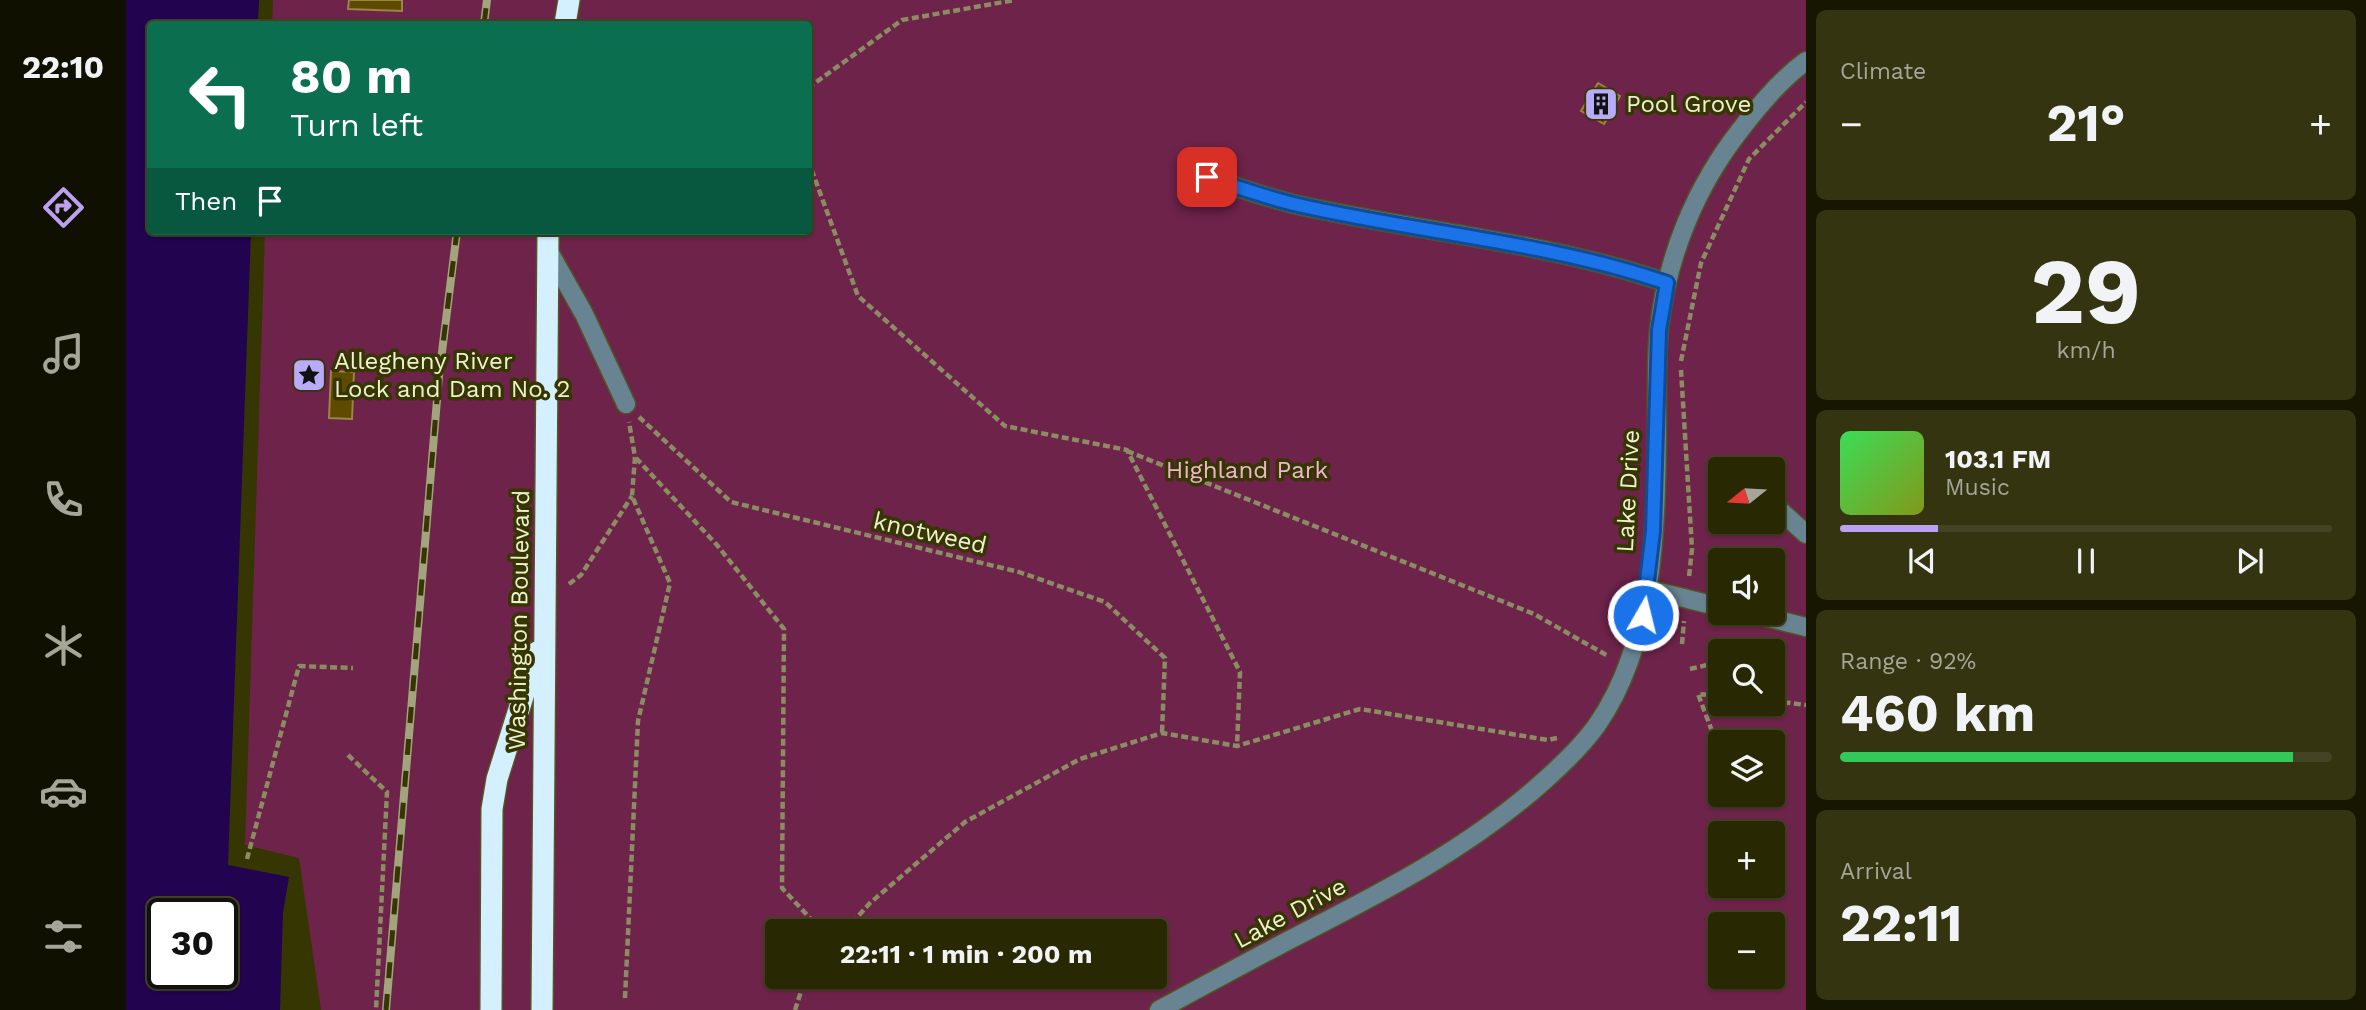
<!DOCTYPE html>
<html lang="en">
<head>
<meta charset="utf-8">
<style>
  :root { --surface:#282802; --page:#343411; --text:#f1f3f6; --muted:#a5a699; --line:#444424; --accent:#bca0f2 }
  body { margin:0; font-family:"Work Sans",sans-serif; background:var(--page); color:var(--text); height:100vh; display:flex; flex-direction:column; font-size:26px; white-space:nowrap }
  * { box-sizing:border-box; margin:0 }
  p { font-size:23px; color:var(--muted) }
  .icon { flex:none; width:38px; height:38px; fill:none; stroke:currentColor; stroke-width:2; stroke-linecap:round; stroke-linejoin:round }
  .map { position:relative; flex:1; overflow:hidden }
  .details { display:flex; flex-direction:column; gap:10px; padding:10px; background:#161601; width:560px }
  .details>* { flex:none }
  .hud { position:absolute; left:21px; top:21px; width:665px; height:214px; border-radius:7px; box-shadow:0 2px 5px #0004,0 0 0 2px var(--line); background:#0b6e4f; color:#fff; overflow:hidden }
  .needle { width:46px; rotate:252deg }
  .fabs { position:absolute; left:1582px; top:457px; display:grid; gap:14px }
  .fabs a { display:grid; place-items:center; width:77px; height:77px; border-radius:7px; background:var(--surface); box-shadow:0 2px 5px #0004,0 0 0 2px var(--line); font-size:35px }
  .speed { position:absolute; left:21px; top:898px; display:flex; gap:14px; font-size:35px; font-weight:700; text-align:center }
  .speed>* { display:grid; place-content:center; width:91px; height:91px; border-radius:50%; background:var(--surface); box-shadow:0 2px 5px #0004,0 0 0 2px var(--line); line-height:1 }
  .speed .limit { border:4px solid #111; border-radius:10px; background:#fff; color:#111 }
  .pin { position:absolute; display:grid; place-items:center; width:60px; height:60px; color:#fff; margin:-30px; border-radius:14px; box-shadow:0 4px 10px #0006 }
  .me { position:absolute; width:77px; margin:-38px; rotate:8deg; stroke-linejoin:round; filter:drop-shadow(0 0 5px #0008) }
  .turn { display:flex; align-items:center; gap:24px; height:147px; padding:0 28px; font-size:32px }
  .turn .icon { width:91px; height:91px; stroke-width:2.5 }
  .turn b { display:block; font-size:49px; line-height:60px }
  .then { display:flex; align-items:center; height:66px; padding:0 28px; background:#0003; gap:14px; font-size:26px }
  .big { font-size:52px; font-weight:700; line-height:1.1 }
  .details .tile { flex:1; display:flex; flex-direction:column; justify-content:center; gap:10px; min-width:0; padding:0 24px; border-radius:10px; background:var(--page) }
  .details .dial { align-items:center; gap:0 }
  .dial b { font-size:91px; line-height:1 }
  .song { display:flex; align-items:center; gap:21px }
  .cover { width:84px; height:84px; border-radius:10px; background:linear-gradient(135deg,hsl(130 70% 55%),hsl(70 70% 35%)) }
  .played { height:7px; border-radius:4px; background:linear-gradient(90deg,var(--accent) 20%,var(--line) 20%) }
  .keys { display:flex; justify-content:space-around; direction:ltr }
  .heat { display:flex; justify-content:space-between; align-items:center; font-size:38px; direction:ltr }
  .charge { height:10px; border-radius:5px; background:linear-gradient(90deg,#34c759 92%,var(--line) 0) }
  .trip { position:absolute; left:639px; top:919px; width:402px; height:70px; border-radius:7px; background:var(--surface); box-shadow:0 2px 5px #0004,0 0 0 2px var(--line); font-weight:700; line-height:70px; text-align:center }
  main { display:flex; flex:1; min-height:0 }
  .tabs { display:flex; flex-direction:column; width:126px; justify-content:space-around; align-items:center; background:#101001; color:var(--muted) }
  .tabs .icon { width:49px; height:49px }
  .tabs .current { color:var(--accent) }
  .tabs b { font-size:32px; color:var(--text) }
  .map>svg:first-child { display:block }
  .green { fill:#6e234a; fill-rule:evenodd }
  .water { fill:#21034f; fill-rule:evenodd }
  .building { fill:#5f4b00; stroke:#998545; stroke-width:2 }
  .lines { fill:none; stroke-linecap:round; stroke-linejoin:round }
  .minor-casing { stroke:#535423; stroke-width:21 }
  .highway-casing { stroke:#535423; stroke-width:24 }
  .path { stroke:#8a8c61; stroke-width:4.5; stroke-dasharray:7 3.5; stroke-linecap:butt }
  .minor { stroke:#688493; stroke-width:18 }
  .highway { stroke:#d4effd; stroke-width:21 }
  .rail-casing { stroke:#a2a47b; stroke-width:8 }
  .rail { stroke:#353602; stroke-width:5; stroke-dasharray:16; stroke-linecap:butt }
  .route-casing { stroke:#114b97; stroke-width:18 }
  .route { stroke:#1a73e8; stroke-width:12 }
  .labels { text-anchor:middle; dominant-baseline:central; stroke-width:7; stroke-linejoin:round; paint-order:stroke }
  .poi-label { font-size:24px; fill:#eef1d0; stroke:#353602; text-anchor:start }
  .park-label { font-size:24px; fill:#efb5ce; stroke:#353602 }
  .street-label { font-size:24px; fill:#eef1d0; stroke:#353602 }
</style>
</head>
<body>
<main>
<nav class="tabs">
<b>22:10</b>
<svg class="icon current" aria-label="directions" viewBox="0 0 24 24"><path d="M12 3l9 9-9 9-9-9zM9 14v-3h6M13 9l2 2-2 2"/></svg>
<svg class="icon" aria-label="music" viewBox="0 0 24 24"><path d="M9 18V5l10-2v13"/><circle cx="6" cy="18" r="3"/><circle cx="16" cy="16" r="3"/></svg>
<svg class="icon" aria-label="phone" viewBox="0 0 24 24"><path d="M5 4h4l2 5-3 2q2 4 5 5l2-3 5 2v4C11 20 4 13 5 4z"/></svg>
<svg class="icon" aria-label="climate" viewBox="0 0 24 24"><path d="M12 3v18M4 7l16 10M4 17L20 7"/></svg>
<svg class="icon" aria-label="car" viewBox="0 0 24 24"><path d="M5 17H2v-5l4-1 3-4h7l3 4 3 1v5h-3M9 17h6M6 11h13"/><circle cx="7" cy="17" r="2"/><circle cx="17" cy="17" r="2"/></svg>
<svg class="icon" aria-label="filters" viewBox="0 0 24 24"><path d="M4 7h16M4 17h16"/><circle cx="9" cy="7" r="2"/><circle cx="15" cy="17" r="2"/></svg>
</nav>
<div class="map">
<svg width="1680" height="1010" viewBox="0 0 1680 1010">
  <rect width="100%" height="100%" fill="#353602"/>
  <path class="green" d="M147 0H1680V1010H195L173 858 119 845 139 231H682V24H146ZM1594 469H1647V522H1594ZM1594 560H1647V612H1594ZM1594 651H1647V704H1594ZM1594 742H1647V794H1594ZM1594 833H1647V886H1594ZM1594 924H1647V976H1594ZM651 931H1029V976H651Z"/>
  <path class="water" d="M0 0H133L132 24H24V231H125L102 865 163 877 157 912 154 1010H0ZM37 914H96V973H37Z"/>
  <g class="building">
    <path d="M223 0H276V11L222 9Z"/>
    <path d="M1472 83 1494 96 1478 124 1455 111Z"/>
    <path d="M205 371 228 372 226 419 203 418Z"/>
  </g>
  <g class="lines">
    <g class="minor-casing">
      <g id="minor">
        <path d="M1081 177C1111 187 1141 198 1172 205 1294 232 1422 242 1541 283"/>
        <path d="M422 250 458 314 500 404"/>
        <path d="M1647 504 1680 534"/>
        <path d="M1521 589 1594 607"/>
        <path d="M1619 612 1680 627"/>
        <path d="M1033 1010C1079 985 1125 960 1171 936 1259 891 1345 847 1419 780 1438 763 1456 746 1471 725 1529 641 1530 528 1531 429 1531 396 1530 362 1533 329 1541 256 1570 186 1615 129 1634 104 1655 79 1680 61"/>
      </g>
    </g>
    <g class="highway-casing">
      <g id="highway">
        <path d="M439 24 443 0"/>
        <path d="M365 1010 366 809 371 779 411 652"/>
        <path d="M416 1010 422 231"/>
      </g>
    </g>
    <g class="path">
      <path d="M682 88 776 20 889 0"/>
      <path d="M682 160 732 296 879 426 1001 450 1114 672 1111 746"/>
      <path d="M1555 361 1575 263 1623 159 1680 102"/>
      <path d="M1555 370 1566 549 1563 577"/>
      <path d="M513 417 605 502 893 572 979 602 1039 658 1036 733"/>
      <path d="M1001 451 1408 614 1482 656"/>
      <path d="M510 458 591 545 658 629 656 888 696 931"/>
      <path d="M443 584 455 575 506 496"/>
      <path d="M1556 644 1558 621"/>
      <path d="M1636 651 1659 644"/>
      <path d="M1564 669 1594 662"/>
      <path d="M1647 701 1680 705"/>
      <path d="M1586 731 1572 694 1594 696"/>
      <path d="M222 755 261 792 250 1010"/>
      <path d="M121 859 173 666 227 668"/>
      <path d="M719 931 744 903 839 822 954 759 1036 733 1111 746 1234 709 1422 740 1431 738"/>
      <path d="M499 998 512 721 544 583 506 496 509 457 503 422"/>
      <path d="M669 1010 680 976"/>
    </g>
    <use href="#minor" class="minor"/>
    <use href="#highway" class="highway"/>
    <g class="rail-casing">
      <g id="rail">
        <path d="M358 24 361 0"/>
        <path d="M260 1010 313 376 331 231"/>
      </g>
    </g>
    <use href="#rail" class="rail"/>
  </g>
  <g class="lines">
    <g class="route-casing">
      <path id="route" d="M1081 177C1111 187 1141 198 1172 205 1294 233 1422 242 1541 283L1533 330 1527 531 1517 615"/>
    </g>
    <use href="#route" class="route"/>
  </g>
  <defs>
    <g id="building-square" transform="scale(1.75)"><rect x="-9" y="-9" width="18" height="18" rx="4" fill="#b8abf7" stroke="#353602"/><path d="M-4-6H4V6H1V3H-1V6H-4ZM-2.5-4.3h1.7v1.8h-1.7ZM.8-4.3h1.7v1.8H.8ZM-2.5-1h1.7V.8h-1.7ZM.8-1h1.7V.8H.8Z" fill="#111"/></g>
    <g id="sight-square" transform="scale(1.75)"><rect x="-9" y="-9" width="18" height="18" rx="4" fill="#b8abf7" stroke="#353602"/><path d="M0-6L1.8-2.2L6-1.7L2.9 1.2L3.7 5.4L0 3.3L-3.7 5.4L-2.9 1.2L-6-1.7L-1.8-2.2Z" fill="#111"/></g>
  </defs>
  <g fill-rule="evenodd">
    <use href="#building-square" x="1475" y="104"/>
    <use href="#sight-square" x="183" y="375"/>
  </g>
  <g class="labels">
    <g class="poi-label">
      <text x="1500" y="104">Pool Grove</text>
      <text x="208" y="361">Allegheny River<tspan x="208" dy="28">Lock and Dam No. 2</tspan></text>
    </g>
    <g class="park-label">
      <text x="1121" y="470">Highland Park</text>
    </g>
    <g class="street-label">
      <text transform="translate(1502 491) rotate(-87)">Lake Drive</text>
      <text transform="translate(804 533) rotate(13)">knotweed</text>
      <text transform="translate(393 620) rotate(-89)">Washington Boulevard</text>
      <text transform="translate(1164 913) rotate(-28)">Lake Drive</text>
    </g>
  </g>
</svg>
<div class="fabs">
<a><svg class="needle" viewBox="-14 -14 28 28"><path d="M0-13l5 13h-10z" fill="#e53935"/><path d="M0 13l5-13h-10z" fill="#a5a699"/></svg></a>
<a><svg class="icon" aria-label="sound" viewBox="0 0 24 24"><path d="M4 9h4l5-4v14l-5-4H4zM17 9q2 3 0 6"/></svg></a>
<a><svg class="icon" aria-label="search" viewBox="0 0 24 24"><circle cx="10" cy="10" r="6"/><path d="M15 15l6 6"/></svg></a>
<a><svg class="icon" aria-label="layers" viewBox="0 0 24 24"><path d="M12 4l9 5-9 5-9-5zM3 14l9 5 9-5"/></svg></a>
<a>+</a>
<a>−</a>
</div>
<div class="speed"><div class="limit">30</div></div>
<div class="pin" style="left:1081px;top:177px;background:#d93025"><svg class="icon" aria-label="arrive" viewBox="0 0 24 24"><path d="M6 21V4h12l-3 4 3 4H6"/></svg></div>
<svg class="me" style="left:1517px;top:615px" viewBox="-20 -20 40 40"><circle r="17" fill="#1a73e8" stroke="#fff" stroke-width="3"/><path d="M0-11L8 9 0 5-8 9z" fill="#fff"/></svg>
<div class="trip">22:11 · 1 min · 200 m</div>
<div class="hud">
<div class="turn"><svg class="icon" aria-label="left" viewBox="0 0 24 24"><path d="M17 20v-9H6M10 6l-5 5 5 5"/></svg><div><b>80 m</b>Turn left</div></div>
<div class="then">Then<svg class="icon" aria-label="arrive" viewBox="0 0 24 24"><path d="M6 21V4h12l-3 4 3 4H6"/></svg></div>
</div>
</div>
<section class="details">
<div class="tile"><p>Climate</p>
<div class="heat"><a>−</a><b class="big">21°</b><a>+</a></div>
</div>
<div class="tile dial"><b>29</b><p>km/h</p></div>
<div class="tile">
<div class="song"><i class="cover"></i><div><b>103.1 FM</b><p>Music</p></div></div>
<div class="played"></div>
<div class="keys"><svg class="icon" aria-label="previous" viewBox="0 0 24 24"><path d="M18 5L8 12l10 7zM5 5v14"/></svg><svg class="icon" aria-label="pause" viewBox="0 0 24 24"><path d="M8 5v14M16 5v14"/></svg><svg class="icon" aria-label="next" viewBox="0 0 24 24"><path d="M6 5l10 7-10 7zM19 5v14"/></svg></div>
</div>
<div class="tile"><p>Range · 92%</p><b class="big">460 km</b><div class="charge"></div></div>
<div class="tile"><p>Arrival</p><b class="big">22:11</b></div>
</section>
</main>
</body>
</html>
